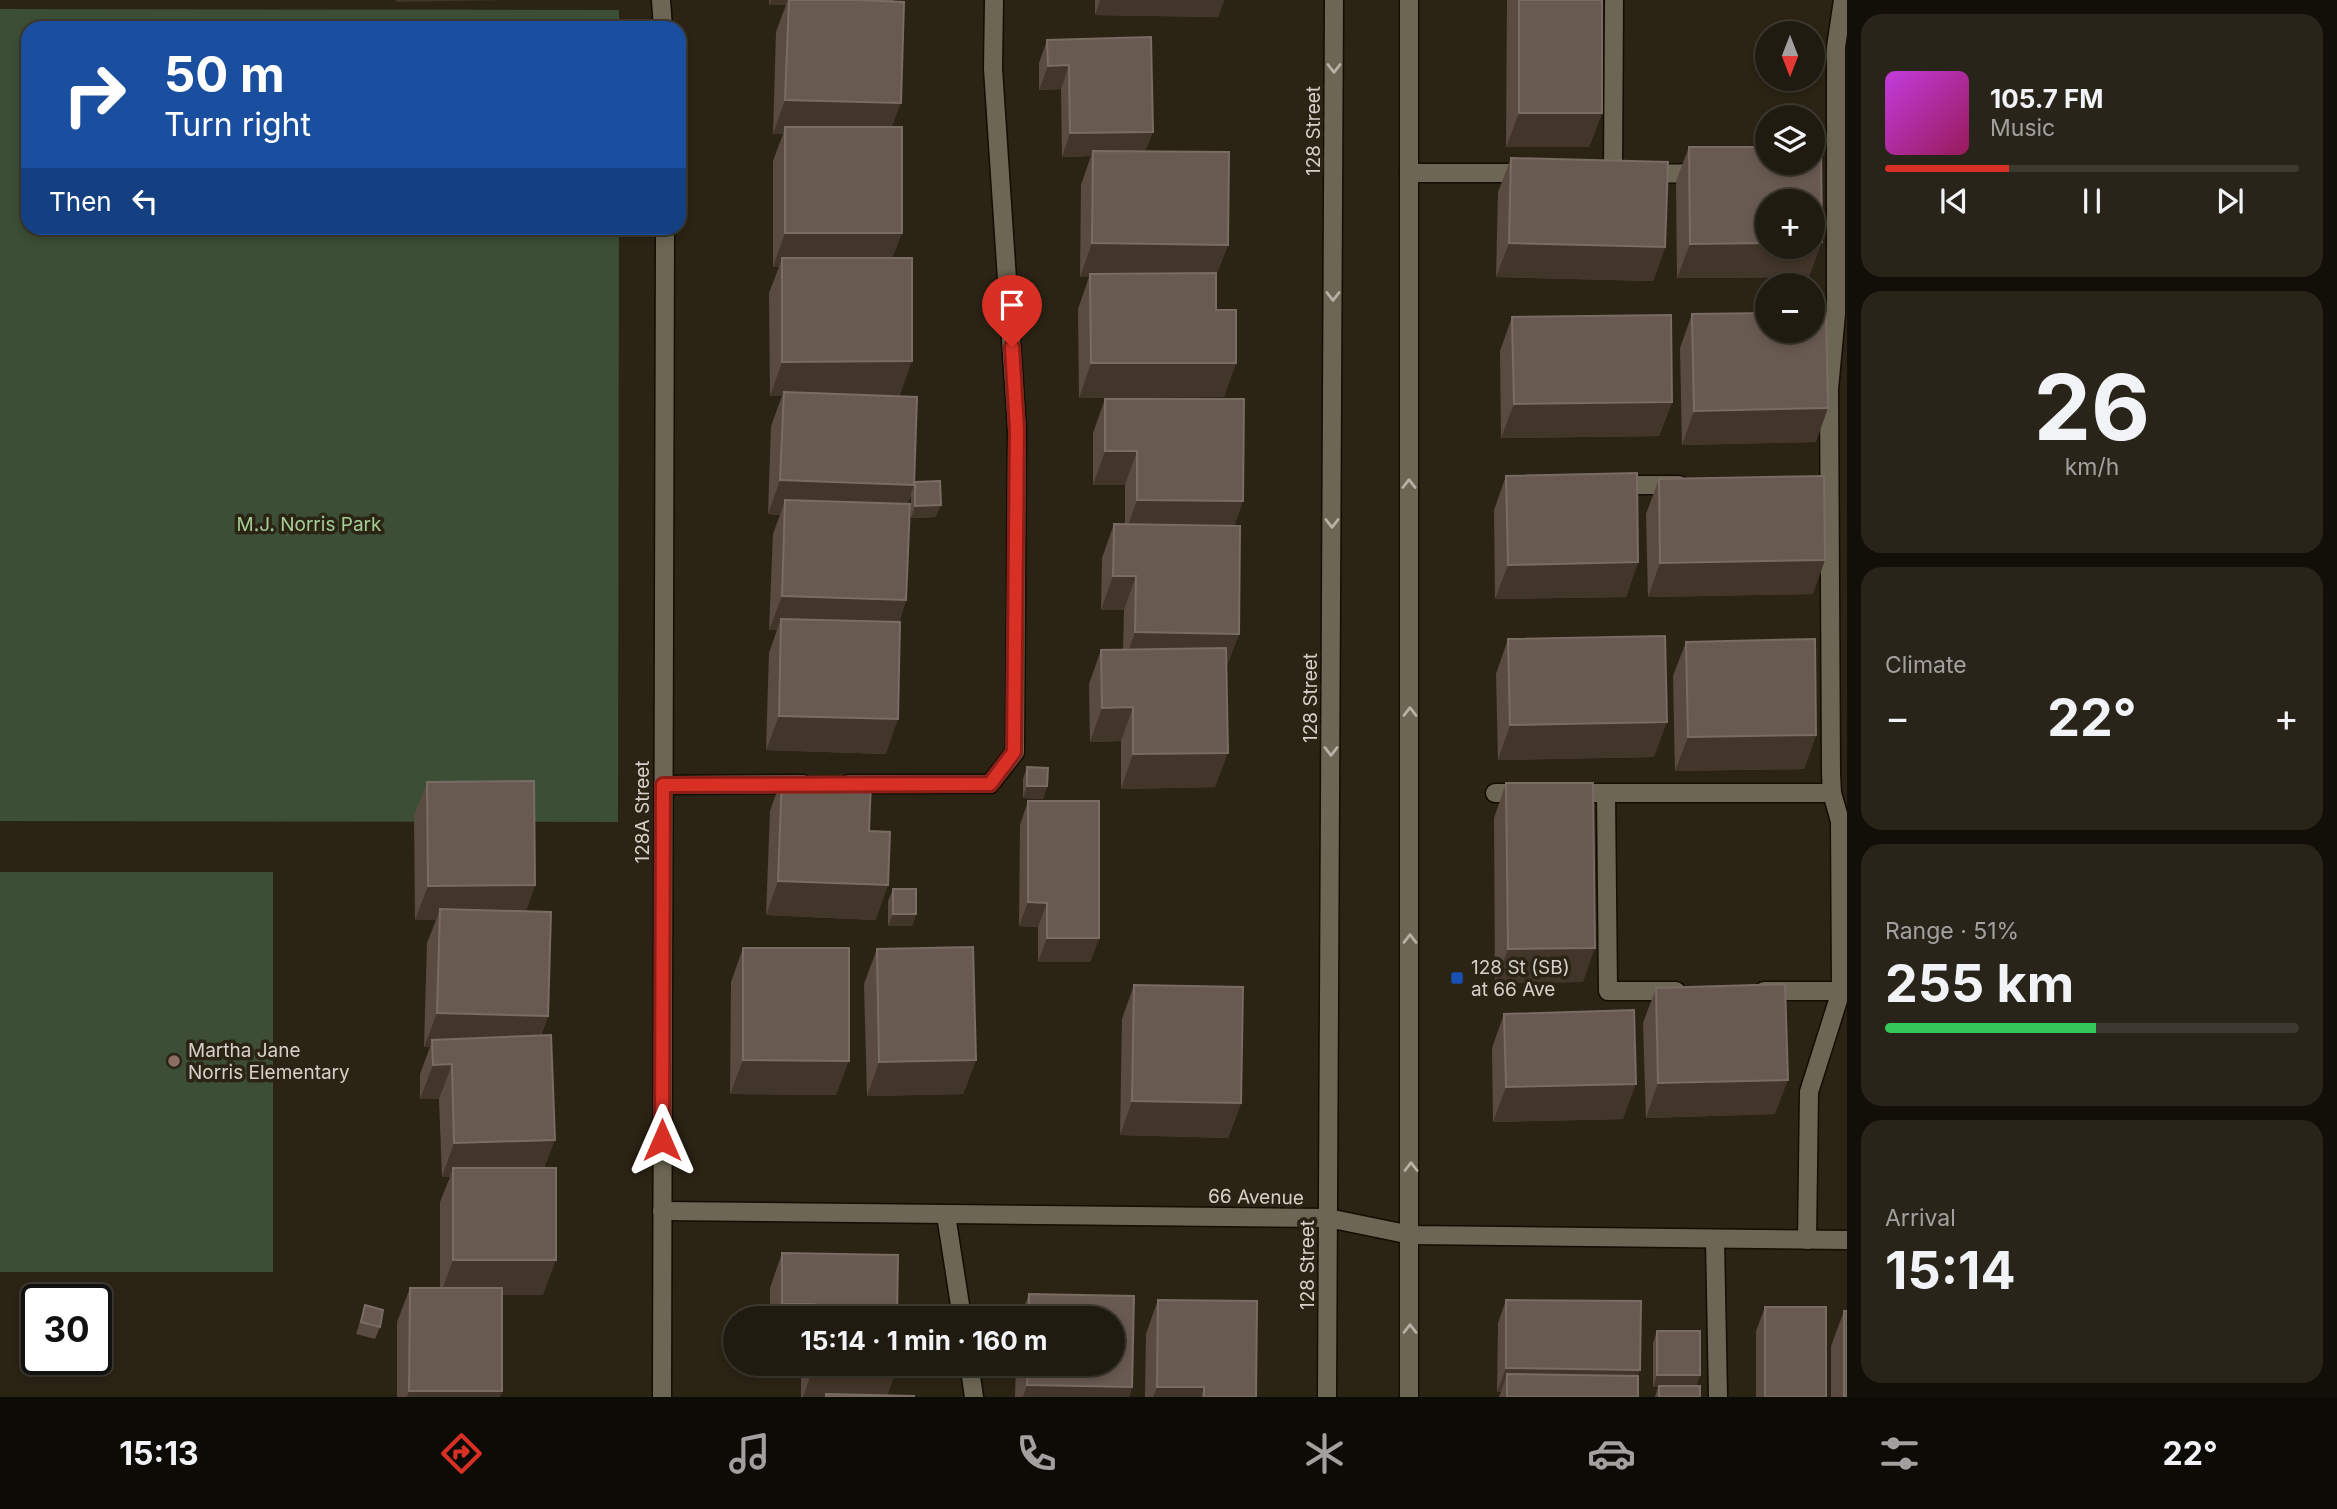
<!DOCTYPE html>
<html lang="en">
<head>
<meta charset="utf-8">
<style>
  :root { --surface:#201b10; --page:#282419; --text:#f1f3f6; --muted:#a2a19f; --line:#3d3930; --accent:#d93025 }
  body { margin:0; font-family:Inter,sans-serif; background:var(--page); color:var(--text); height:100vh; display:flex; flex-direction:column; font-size:26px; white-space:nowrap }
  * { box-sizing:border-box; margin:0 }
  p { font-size:23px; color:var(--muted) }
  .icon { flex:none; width:38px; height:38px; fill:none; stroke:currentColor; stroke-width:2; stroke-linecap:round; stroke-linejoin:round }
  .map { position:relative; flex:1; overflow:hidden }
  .panel { display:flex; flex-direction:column; gap:14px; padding:14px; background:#120f09; width:490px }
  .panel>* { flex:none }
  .guide { position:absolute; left:21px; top:21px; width:665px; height:214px; border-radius:21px; box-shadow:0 4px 10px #0003,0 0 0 2px var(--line); background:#1a4fa0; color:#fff; overflow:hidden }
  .needle { width:46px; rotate:180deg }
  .buttons { position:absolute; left:1755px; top:21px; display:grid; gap:14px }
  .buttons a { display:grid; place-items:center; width:70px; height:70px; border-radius:50%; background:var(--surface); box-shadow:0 4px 10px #0003,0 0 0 2px var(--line); font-size:35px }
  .speed { position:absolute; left:21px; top:1284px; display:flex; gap:14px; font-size:35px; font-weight:700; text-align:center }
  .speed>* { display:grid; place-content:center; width:91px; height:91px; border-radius:50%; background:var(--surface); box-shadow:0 4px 10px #0003,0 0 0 2px var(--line); line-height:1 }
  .speed .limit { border:4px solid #111; border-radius:10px; background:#fff; color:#111 }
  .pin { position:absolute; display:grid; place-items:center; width:60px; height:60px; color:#fff; margin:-72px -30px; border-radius:50% 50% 50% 0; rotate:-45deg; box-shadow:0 0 7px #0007 }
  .pin .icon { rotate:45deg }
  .me { position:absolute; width:77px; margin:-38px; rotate:0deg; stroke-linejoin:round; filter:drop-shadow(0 0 5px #0008) }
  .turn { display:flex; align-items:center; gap:24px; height:147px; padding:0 28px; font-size:32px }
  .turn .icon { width:91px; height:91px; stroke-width:2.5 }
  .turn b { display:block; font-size:49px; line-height:60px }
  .then { display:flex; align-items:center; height:66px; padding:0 28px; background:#0003; gap:14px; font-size:26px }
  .big { font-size:52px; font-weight:700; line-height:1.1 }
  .panel .card { flex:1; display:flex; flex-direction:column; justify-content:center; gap:10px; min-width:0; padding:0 24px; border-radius:21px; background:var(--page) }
  .panel .dial { align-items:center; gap:0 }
  .dial b { font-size:91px; line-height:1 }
  .song { display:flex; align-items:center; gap:21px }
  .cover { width:84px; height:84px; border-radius:10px; background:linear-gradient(135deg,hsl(290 70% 55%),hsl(330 70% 35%)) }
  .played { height:7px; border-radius:4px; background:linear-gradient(90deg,var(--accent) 30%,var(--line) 30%) }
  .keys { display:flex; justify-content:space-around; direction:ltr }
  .heat { display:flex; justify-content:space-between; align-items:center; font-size:38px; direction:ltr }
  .charge { height:10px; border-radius:5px; background:linear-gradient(90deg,#34c759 51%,var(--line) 0) }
  .trip { position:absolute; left:723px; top:1306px; width:402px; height:70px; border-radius:35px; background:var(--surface); box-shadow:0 4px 10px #0003,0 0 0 2px var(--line); font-weight:700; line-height:70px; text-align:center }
  .tab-bar { display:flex; height:112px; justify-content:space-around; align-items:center; background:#0d0b06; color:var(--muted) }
  .tab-bar .icon { width:49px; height:49px }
  .tab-bar .on { color:var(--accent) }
  .tab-bar b { font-size:32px; color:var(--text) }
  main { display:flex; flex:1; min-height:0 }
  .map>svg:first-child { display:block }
  .green { fill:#3c4e35 }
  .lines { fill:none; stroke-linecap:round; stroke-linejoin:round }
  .lane-casing { stroke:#130d02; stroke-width:21 }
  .street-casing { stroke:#130d02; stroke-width:21 }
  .secondary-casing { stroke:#130d02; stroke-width:21 }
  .lane { stroke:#6d6654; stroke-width:18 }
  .street { stroke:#6d6654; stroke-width:18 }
  .secondary { stroke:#6d6654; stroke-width:18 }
  .wall { fill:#5a4b41 }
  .shaded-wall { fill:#423529 }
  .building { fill:#685a50; stroke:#796c63; stroke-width:2 }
  .oneway { stroke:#b7b2a6 }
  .route-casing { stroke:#8d1f18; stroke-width:18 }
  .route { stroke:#d93025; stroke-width:12 }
  .transit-dot { fill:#1a4fb4; stroke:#2b2415; stroke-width:2.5 }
  .education-dot { fill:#8d6e63; stroke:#2b2415; stroke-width:2.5 }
  .labels { text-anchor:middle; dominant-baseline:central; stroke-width:7; stroke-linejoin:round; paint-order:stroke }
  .street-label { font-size:19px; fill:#d7d2c9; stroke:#2b2415 }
  .park-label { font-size:19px; fill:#a5cd96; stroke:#2b2415 }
  .poi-label { font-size:19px; fill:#d7d2c9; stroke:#2b2415; text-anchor:start }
</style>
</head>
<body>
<main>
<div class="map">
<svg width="1847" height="1397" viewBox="0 0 1847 1397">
  <rect width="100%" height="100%" fill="#2b2415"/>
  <g class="green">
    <path d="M0 9 619 10V28H28V228H619L618 822 0 821Z"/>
    <rect x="0" y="872" width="273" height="400"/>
  </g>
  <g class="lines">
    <g class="lane-casing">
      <g id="lane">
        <path d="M1409 173H1528"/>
        <path d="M1613 174 1614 0"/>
        <path d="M1643 174 1703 173"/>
        <path d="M1616 485H1679"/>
        <path d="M849 784H990L1015 752 1017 430 993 69 994 0"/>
        <path d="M663 785 803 784"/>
        <path d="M1495 793H1524"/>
        <path d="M1594 793H1832"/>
        <path d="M1606 793 1608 991H1676"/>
        <path d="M1764 991H1841"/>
        <path d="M946 1215 962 1318"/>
        <path d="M1715 1239 1718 1397"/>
        <path d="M1807 1240 1809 1092 1841 991 1840 821 1832 793 1831 774 1829 389 1836 314V47L1843 0"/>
        <path d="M969 1363 974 1397"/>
      </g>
    </g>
    <g class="street-casing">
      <g id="street">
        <path d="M661 0 663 28"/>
        <path d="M662 1211 1328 1218 1411 1235 1847 1240"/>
        <path d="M662 1397 665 228"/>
      </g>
    </g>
    <g class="secondary-casing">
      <g id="secondary">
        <path d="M1409 0V1397"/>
        <path d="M1327 1397 1334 0"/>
      </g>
    </g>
    <use href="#lane" class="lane"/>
    <use href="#street" class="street"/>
    <use href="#secondary" class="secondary"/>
  </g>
  <g class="wall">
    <path d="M769 0H894L892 127 893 258 900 395 881 396 914 483 936 517 911 518V495L907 504 906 600 899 622 886 754 766 750 769 653 777 630H769L773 534 780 515 768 514 771 426 782 396H770L769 293 779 267H773V161L783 134H773L776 32 786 5H769Z"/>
    <path d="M1095 0H1224L1218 17 1095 15Z"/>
    <path d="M1507 0H1602V113L1589 147H1506Z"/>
    <path d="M1047 40 1228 245 1216 275V310L1236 363 1224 397 1079 398 1078 309 1089 277H1080L1081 185 1091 156 1062 157 1061 89 1039 90V63Z"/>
    <path d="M1689 147 1809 277 1677 278 1676 181Z"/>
    <path d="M1511 158 1665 247 1653 281 1496 277 1498 192Z"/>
    <path d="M1692 314 1816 442 1682 445 1680 348Z"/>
    <path d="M1512 317 1672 402 1659 436 1501 438 1500 351Z"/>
    <path d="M1105 399 1243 501 1234 526 1239 634 1226 668 1215 787 1121 789V741L1090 742 1089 684 1101 650H1123L1124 610H1101L1102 558 1114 524H1125V485H1093V433Z"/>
    <path d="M1506 476 1638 562 1626 597 1495 599 1494 510Z"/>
    <path d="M1659 479 1813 594 1648 597 1646 514Z"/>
    <path d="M1508 639 1654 757 1498 760 1496 674Z"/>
    <path d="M1686 642 1816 735 1804 769 1675 771 1673 676Z"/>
    <path d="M1027 767 1047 786 1043 799 1023 798V779Z"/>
    <path d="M782 777 869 831 876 920 766 915 770 811Z"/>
    <path d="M427 782 535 885 526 911 548 1016 541 1036 545 1168 543 1295H502V1391L500 1397H397V1322L410 1288H440V1202L450 1177H442L439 1099H420V1074L430 1047H424L427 943 436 920H415L414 816Z"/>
    <path d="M1506 783 1583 982 1495 983 1494 818Z"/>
    <path d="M1028 801 1099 938 1090 962H1038V927L1019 926 1020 825Z"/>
    <path d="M893 889 916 914 912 926H888V901Z"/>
    <path d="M743 948 836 1095 730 1094 731 982Z"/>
    <path d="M877 949 976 1060 963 1094 867 1096 864 984Z"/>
    <path d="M1134 985 1241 1103 1228 1138 1120 1135 1122 1019Z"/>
    <path d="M1656 988 1775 1114 1646 1118 1643 1023Z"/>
    <path d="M1504 1014 1623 1119 1493 1122 1492 1048Z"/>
    <path d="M782 1253 897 1318H770V1288Z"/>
    <path d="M1029 1294 1134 1296 1132 1387 1129 1397H1015L1016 1363H1113V1318H1020Z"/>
    <path d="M1158 1300 1256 1397H1145L1146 1334Z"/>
    <path d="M1506 1300 1638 1376V1397H1499L1501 1392H1497L1498 1323Z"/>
    <path d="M365 1305 380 1327 375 1339 356 1334Z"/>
    <path d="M1765 1307 1826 1397H1756V1331Z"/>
    <path d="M1844 1311 1847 1397H1831V1346Z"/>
    <path d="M1657 1331 1700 1375 1696 1386 1700 1397H1655L1658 1387H1653V1343Z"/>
    <path d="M801 1363H897L887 1395 914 1397H801Z"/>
  </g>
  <g class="shaded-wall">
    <path d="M396 0H507L395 2Z"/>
    <path d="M771 0H788L786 5H769Z"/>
    <path d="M1100 0H1224L1218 17 1095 15Z"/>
    <path d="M1069 65 1061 89 1039 90 1048 66Z"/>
    <path d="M785 100 901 103 888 137 785 127 783 134H773Z"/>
    <path d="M1519 113H1602L1589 147H1506Z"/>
    <path d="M1153 132 1144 155 1093 151 1091 156 1062 157 1070 133Z"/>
    <path d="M785 233H902L889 267 782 258 779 267H773Z"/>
    <path d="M1813 242H1822L1809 277 1677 278 1690 244 1768 243V247H1813Z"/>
    <path d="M1092 243 1228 245 1215 279 1090 274 1089 277H1080Z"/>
    <path d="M1509 243 1665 247 1653 281 1496 277Z"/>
    <path d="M912 361 900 395 784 396V392L782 396H770L782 362Z"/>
    <path d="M1091 363H1236L1224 397 1079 398Z"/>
    <path d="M1672 402 1659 436 1501 438 1514 404Z"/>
    <path d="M1828 408 1816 442 1682 445 1694 411Z"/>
    <path d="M1105 451H1137L1125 485H1093Z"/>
    <path d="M780 480 914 485 902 519 785 500 780 515 768 514Z"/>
    <path d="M1137 500 1243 501 1231 535 1125 534Z"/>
    <path d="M941 505 936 517 911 518 915 506Z"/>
    <path d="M1825 560 1813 594 1648 597 1660 563Z"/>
    <path d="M1638 562 1626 597 1495 599 1508 565Z"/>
    <path d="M1113 576H1136L1124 610H1101Z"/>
    <path d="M782 596 906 600 894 635 781 619 777 630H769Z"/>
    <path d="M1135 632 1239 634 1226 668 1123 667Z"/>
    <path d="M1133 707 1121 741 1090 742 1102 708Z"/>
    <path d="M779 716 898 719 886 754 766 750Z"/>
    <path d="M1667 722 1654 757 1498 760 1510 725Z"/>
    <path d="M1816 735 1804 769 1675 771 1688 737Z"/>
    <path d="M1228 753 1215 787 1121 789 1133 754Z"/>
    <path d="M1027 786H1047L1043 799 1023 798Z"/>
    <path d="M778 881 888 885 876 920 766 915Z"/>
    <path d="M535 885 523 920 440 909 436 920H415L428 886Z"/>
    <path d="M1028 902 1047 903 1038 927 1019 926Z"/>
    <path d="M893 914H916L912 926H888Z"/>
    <path d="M1047 938H1099L1090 962H1038Z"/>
    <path d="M1595 948 1583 982 1495 983 1508 949Z"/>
    <path d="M437 1013 548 1016 535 1051 432 1040 430 1047H424Z"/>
    <path d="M743 1060 849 1061 836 1095 730 1094Z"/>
    <path d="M976 1060 963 1094 867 1096 879 1062Z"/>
    <path d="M452 1064 439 1099H420L433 1065Z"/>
    <path d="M1788 1080 1775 1114 1646 1118 1658 1083Z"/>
    <path d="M1636 1084 1623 1119 1493 1122 1506 1087Z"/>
    <path d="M1132 1101 1241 1103 1228 1138 1120 1135Z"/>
    <path d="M555 1140 542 1174 453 1168 450 1177H442L454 1143Z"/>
    <path d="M453 1260H556L543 1295H440Z"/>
    <path d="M782 1304H814L809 1318H777Z"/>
    <path d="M813 1368 897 1369 887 1397 826 1394 825 1397H803Z"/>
    <path d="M1506 1368 1640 1370 1631 1394 1507 1374 1501 1392H1497Z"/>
    <path d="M1657 1375H1700L1696 1387H1653Z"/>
    <path d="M1027 1385 1132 1387 1129 1397H1023Z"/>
    <path d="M1157 1387H1204L1201 1397H1153Z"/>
    <path d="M409 1391H502L500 1397H407Z"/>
  </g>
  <g class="building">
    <path d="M789 0H857L904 2 901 103 785 100Z"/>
    <rect x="1519" y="0" width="83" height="113"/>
    <path d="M1151 37 1153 132 1070 133 1069 65 1048 66 1047 40Z"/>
    <rect x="785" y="127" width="117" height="106"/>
    <path d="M1813 146H1821L1822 242H1813V201H1768V243L1690 244 1689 147H1768V163H1813Z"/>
    <path d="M1093 151 1229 152 1228 245 1092 243Z"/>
    <path d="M1511 158 1668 162 1665 247 1509 243Z"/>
    <path d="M782 258H912V361L782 362Z"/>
    <path d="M1216 273V310H1236V363H1091L1090 274Z"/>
    <path d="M1813 312H1826L1828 408 1694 411 1692 314 1768 313V331H1813Z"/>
    <path d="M1671 315 1672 402 1514 404 1512 317Z"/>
    <path d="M784 392 917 397 914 485 780 480Z"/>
    <path d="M1105 399H1244L1243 501 1137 500V451H1105Z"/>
    <path d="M1637 473 1638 562 1508 565 1506 476Z"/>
    <path d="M1824 476 1825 560 1660 563 1659 479Z"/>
    <path d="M940 481 941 505 915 506V482Z"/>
    <path d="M785 500 910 504 906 600 782 596Z"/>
    <path d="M1114 524 1240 526 1239 634 1135 632 1136 576H1113Z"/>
    <path d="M781 619 900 622 898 719 779 716Z"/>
    <path d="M1665 636 1667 722 1510 725 1508 639Z"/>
    <path d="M1815 639 1816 735 1688 737 1686 642Z"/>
    <path d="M1226 648 1228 753 1133 754V707L1102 708 1101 650Z"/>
    <path d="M1027 767 1048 768 1047 786H1027Z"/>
    <path d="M782 777 871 781 869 831 890 832 888 885 778 881Z"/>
    <path d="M534 781 535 885 428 886 427 782Z"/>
    <path d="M1506 783H1593L1595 948 1508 949Z"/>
    <path d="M1028 801H1099V938H1047V903L1028 902Z"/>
    <rect x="893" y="889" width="23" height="25"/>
    <path d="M440 909 551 912 548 1016 437 1013Z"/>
    <path d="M973 947 976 1060 879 1062 877 949Z"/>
    <path d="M743 948H849V1061L743 1060Z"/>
    <path d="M1785 984 1788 1080 1658 1083 1656 988Z"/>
    <path d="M1134 985 1243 987 1241 1103 1132 1101Z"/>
    <path d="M1634 1010 1636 1084 1506 1087 1504 1014Z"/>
    <path d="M551 1035 555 1140 454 1143 452 1064 433 1065 432 1040Z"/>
    <rect x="453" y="1168" width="103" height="92"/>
    <path d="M782 1253 898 1255 897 1318H814V1304H782Z"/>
    <path d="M410 1288H502V1391H409Z"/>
    <path d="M1029 1294 1134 1296 1132 1387 1027 1385 1028 1363H1113V1318H1029Z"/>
    <path d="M1158 1300 1257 1301 1256 1397H1204V1387H1157Z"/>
    <path d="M1506 1300 1641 1301 1640 1370 1506 1368Z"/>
    <path d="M365 1305 383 1310 380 1327 361 1322Z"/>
    <rect x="1765" y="1307" width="61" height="90"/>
    <rect x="1844" y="1311" width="3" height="86"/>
    <rect x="1657" y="1331" width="43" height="44"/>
    <path d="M813 1363H897V1369L813 1368Z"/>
    <path d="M1507 1374 1638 1376V1397H1507Z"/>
    <rect x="1659" y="1386" width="41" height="11"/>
    <path d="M826 1394 914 1396V1397H826Z"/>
  </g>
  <defs><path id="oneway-chevron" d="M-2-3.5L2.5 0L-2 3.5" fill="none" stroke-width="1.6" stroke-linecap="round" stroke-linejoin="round" transform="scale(1.75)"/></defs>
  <g class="oneway">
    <use href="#oneway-chevron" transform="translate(1334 68) rotate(90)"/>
    <use href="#oneway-chevron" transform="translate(1333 296) rotate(90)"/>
    <use href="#oneway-chevron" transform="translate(1409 484) rotate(-90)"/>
    <use href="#oneway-chevron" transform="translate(1332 523) rotate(90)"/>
    <use href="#oneway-chevron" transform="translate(1410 712) rotate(-90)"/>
    <use href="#oneway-chevron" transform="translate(1331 751) rotate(90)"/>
    <use href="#oneway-chevron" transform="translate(1410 939) rotate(-90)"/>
    <use href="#oneway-chevron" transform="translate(1411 1167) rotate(-90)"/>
    <use href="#oneway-chevron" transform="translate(1410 1329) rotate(-90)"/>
  </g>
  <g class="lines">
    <g class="route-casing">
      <path id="route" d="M662 1140 663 785 990 784 1014 752 1017 430 1012 347"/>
    </g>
    <use href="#route" class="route"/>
  </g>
  <rect class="transit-dot" x="1450" y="971" width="14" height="14" rx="3.5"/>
  <circle class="education-dot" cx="174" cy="1061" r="7"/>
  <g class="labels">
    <g class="street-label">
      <text transform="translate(1313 131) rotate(-90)">128 Street</text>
      <text transform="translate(1310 698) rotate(-90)">128 Street</text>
      <text transform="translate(642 812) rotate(-90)">128A Street</text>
      <text transform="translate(1256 1197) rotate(1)">66 Avenue</text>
      <text transform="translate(1307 1265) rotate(-90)">128 Street</text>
    </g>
    <g class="park-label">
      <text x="309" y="524">M.J. Norris Park</text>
    </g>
    <g class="poi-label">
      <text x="1471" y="967">128 St (SB)<tspan x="1471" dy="22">at 66 Ave</tspan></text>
      <text x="188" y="1050">Martha Jane<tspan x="188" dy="22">Norris Elementary</tspan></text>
    </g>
  </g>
</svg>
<div class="buttons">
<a><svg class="needle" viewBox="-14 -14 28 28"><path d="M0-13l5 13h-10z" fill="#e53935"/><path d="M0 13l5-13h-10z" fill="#a2a19f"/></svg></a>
<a><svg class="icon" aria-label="layers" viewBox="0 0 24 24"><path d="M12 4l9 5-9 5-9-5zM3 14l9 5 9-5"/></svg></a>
<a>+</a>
<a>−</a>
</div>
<div class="speed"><div class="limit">30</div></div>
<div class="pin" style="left:1012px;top:347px;background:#d93025"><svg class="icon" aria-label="arrive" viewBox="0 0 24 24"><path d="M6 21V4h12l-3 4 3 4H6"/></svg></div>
<svg class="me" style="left:662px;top:1140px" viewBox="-20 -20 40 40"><path d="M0-17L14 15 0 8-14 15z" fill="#d93025" stroke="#fff" stroke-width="4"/></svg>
<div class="trip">15:14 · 1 min · 160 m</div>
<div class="guide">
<div class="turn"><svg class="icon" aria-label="right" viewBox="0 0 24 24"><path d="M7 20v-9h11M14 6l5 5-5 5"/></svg><div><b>50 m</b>Turn right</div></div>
<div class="then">Then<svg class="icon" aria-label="left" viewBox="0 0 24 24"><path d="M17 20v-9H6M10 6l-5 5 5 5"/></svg></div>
</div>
</div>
<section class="panel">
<div class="card">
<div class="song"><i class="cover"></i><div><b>105.7 FM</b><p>Music</p></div></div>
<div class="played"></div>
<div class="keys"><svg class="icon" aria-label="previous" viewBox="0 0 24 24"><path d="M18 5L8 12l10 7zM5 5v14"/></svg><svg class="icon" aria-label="pause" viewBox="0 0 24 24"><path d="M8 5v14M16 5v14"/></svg><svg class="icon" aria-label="next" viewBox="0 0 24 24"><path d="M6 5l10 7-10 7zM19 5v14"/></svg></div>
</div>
<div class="card dial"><b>26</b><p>km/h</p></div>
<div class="card"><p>Climate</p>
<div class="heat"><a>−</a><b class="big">22°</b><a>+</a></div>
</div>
<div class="card"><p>Range · 51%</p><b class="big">255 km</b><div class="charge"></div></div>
<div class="card"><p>Arrival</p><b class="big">15:14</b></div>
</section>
</main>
<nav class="tab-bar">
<b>15:13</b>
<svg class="icon on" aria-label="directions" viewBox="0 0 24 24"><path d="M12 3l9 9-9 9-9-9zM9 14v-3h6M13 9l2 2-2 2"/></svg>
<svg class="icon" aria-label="music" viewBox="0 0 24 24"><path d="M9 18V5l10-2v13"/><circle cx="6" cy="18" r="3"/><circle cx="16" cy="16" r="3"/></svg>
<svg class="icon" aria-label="phone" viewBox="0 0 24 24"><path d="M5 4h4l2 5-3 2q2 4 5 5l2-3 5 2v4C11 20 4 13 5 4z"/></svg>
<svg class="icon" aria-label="climate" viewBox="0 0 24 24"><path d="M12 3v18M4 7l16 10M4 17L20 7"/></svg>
<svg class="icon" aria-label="car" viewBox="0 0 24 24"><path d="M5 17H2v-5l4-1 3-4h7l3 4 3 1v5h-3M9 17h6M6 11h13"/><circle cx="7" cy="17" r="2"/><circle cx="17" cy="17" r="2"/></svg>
<svg class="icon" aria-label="filters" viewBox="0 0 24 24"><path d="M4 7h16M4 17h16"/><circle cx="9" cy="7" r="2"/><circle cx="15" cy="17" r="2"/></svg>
<b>22°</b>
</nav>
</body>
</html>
